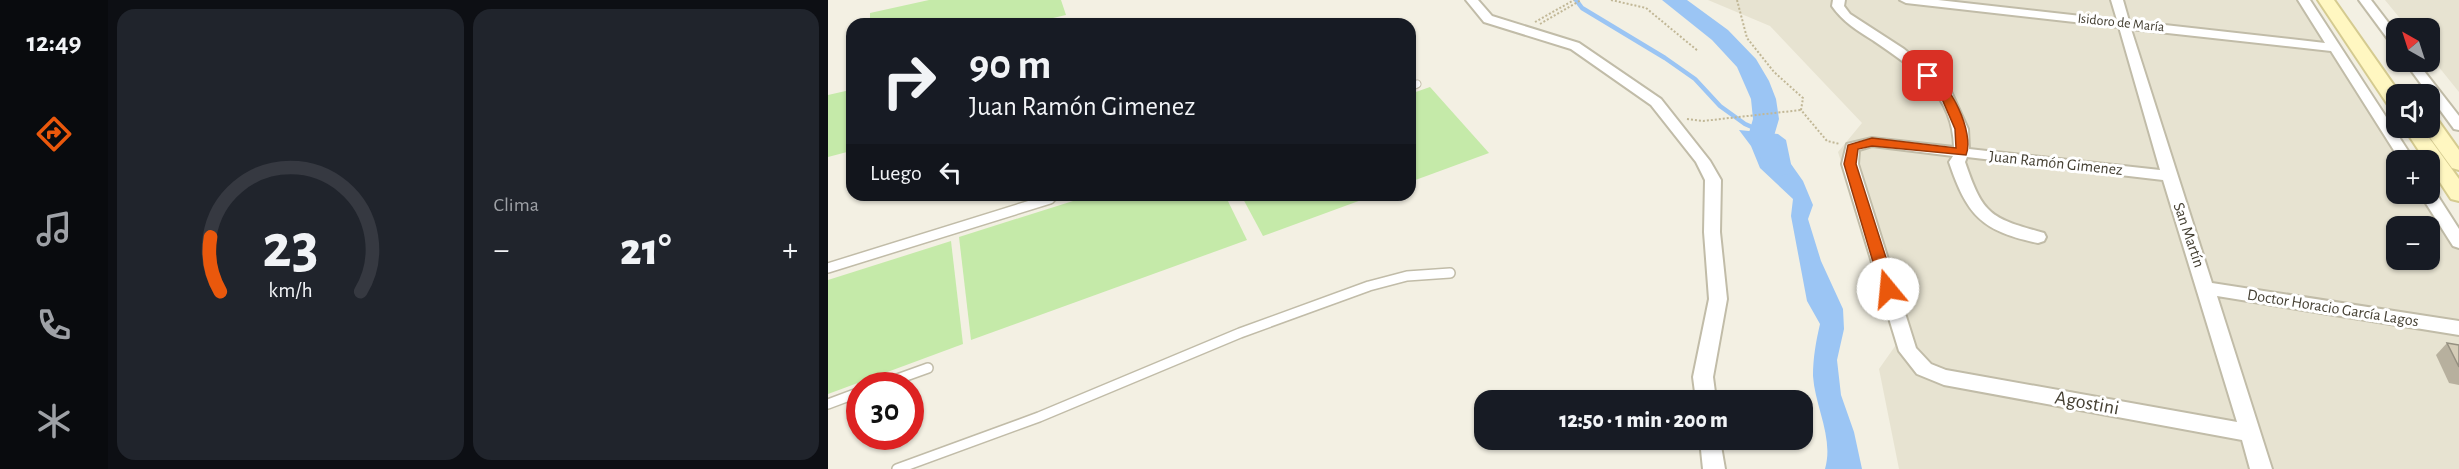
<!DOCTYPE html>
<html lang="es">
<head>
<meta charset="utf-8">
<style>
  :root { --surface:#171b24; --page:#20242c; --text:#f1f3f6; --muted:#9ea1a6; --line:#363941; --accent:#ea580c }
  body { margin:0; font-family:"Alegreya Sans",sans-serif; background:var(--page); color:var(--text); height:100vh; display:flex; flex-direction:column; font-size:22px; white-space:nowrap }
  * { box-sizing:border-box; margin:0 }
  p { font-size:20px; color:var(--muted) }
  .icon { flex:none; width:33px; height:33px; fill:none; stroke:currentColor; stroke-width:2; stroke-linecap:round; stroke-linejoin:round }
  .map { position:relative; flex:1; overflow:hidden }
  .side { display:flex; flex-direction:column; gap:9px; padding:9px; background:#0d0f14; width:720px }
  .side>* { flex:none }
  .guide { position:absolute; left:18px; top:18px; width:570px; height:183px; border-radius:18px; box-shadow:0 2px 4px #0004; background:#171b24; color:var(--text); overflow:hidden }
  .needle { width:39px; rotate:321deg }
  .controls { position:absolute; left:1558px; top:18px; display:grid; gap:12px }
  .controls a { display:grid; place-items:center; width:54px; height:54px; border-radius:12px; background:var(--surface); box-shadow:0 2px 4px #0004; font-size:30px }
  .speed { position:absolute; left:18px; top:372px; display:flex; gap:12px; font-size:30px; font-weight:700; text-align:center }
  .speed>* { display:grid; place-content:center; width:78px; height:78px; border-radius:50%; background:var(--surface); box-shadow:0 2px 4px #0004; line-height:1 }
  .speed .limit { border:9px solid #d22; background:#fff; color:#111 }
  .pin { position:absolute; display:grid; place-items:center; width:51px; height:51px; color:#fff; margin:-26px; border-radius:12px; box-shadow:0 3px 9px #0006 }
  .me { position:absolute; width:66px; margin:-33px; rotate:343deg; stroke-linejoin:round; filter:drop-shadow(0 0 4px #0008) }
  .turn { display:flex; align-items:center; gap:21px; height:126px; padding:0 24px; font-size:27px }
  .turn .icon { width:78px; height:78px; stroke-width:2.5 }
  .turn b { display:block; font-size:42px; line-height:51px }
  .then { display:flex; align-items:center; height:57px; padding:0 24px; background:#0003; gap:12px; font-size:22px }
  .big { font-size:45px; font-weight:800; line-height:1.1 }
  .side .tile { flex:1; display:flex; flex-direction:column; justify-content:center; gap:9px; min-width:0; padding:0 21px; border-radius:18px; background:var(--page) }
  .side .dial { align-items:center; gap:0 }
  .dial svg { height:156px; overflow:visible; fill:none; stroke:var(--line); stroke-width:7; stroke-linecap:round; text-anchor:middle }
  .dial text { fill:var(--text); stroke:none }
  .heat { display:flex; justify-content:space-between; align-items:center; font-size:33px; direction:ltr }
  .side .tiles { flex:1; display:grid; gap:9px; grid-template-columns:repeat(2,1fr) }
  .trip { position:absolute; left:646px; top:390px; width:339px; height:60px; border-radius:18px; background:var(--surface); box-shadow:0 2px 4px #0004; font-weight:800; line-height:60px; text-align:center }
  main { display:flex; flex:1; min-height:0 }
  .tab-bar { display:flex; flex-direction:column; width:108px; justify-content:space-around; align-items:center; background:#090b0e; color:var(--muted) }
  .tab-bar .icon { width:42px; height:42px }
  .tab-bar .on { color:var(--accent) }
  .tab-bar b { font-size:27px; color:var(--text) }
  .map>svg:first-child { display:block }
  .residential { fill:#e7e3d1; fill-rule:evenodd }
  .green { fill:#c5eaa9 }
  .water { fill:#9bc5f4 }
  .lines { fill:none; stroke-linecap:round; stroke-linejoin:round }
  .stream { stroke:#9bc5f4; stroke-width:4.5 }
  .river { fill:#9bc5f4; fill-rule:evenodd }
  .lane-far1-casing { stroke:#c1bca8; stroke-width:9 }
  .lane-casing { stroke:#c1bca8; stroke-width:12 }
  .street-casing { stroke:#c1bca8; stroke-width:4 }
  .secondary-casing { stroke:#d5cb90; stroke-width:4 }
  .path { stroke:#c1b796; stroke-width:2; stroke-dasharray:2 2; stroke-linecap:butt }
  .lane-far1 { stroke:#fff; stroke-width:7 }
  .lane { stroke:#fff; stroke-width:9 }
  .street { fill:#fff; fill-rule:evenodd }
  .secondary { fill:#fff7c1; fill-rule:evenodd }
  .wall { fill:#b7b09e }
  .building { fill:#d5cdb8; stroke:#959081; stroke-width:1.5 }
  .route { fill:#ea580c; stroke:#983908; stroke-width:1.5 }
  .labels { text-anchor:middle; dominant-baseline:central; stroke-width:6; stroke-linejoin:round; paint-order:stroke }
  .far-street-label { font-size:14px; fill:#454033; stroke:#fff }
  .street-label { font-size:16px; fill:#454033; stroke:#fff }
  .near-street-label { font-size:20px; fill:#454033; stroke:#fff }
</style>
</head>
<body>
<main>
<nav class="tab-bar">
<b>12:49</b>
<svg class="icon on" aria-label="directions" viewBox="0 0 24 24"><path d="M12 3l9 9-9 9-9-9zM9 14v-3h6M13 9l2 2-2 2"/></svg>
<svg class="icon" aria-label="music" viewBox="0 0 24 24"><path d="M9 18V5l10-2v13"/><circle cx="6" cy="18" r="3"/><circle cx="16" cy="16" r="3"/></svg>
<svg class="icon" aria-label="phone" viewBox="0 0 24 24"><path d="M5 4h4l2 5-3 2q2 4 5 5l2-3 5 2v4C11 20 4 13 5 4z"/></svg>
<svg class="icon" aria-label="climate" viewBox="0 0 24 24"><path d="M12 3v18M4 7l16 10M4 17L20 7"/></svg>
</nav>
<section class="side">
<div class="tiles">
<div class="tile dial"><svg viewBox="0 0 100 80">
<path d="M14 69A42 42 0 1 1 86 69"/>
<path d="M14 69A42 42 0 0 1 9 41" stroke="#ea580c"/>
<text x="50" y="56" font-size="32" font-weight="700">23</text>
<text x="50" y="72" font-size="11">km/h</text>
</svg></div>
<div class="tile"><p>Clima</p>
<div class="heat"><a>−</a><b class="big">21°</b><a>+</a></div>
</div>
</div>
</section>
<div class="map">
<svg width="1631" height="469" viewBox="0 0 1631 469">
  <rect width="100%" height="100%" fill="#f3f0e3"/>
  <g class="residential">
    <path d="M880 0H1470L1575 160H1569V194H1597L1631 245V469H1071L1051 369 1070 342 1010 152 1034 123 942 26ZM1569 226H1602V260H1569Z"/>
    <path d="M1557 0H1631V92L1602 56V28H1580Z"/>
  </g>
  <g class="green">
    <path d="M101 0H233L238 15 199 24H42V13Z"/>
    <path d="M602 87 661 153 582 182V94Z"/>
    <path d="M22 90 19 152 0 157V95Z"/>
    <path d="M264 195H397L419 240 143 340 131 237Z"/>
    <path d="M413 195H547L435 236Z"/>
    <path d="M123 241 135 344 0 394V280Z"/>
  </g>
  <path class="water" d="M911 130 950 134 958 140 963 164 975 181 985 205 980 219 993 261 1015 309 1016 329 1009 360 1013 395 1026 432 1034 469H997C1006 438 987 407 985 376 985 358 988 341 992 324L979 301 963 216 965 199 932 168 923 146Z"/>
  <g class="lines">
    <path class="stream" d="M748 0 754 8 837 58 867 79 892 106 917 124 933 131"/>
    <path class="river" d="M834 0H859L900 30 928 59 941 81 948 99 951 119 946 136 965 168 961 174 951 176 941 174 920 136 925 119 923 99 909 67 884 40Z"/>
    <g class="lane-far1-casing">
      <g id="lane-far1">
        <path d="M582 87 589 84"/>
        <path d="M217 200 233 195"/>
      </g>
    </g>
    <g class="lane-casing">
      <g id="lane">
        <path d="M0 268 222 199"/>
        <path d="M50 386 100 368"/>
        <path d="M0 404 32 392"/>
        <path d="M69 469 211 417 412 333 541 286 579 276 622 273"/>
      </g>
    </g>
    <g class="street-casing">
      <g id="street">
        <path d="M638 0H650L664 16 751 43 833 99 882 161 893 180 892 232 899 299 885 377 888 400H868L865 377 881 299 876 232 877 180 868 162 823 105 743 49 656 22Z"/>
        <path d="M1005 0H1017L1016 6 1022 14 1076 49 1121 87 1140 129 1141 149 1332 170 1291 27 1078 3 1072 0H1110L1289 20 1283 0H1295L1301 21 1497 43 1470 0H1482L1586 160H1572L1503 51 1303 29 1384 283 1631 321V335L1389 296 1444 469H1422L1414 440 1116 385 1089 374 1071 351 1014 164 1019 144 1044 138 1126 147C1125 94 1087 69 1046 41 1030 31 1015 22 1004 6ZM1044 146 1125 156 1121 162C1139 215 1153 231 1210 243L1216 241 1218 237 1216 233C1162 218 1155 215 1137 162L1139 157 1335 180 1409 422 1118 370 1103 364 1088 348 1030 164 1031 150Z"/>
        <path d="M1531 0H1543L1569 34V47L1565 46Z"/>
        <path d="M1577 62H1589L1631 116V130L1626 129Z"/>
        <path d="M1602 190H1606L1631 229V248L1625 246 1592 194H1602Z"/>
        <path d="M872 440H892L897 469H875Z"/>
      </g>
    </g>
    <g class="secondary-casing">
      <g id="secondary">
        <path d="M1490 0H1506L1572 94H1569V110L1562 108Z"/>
        <path d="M1602 117 1609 119 1631 150V170L1624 168 1595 128H1602Z"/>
        <path d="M1576 128H1594L1631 179V201L1623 199 1602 167V160H1597Z"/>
      </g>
    </g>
    <g class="path">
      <path d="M783 0 818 8 870 51"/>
      <path d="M909 0 919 38 946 72 975 98 973 110 999 141 1012 144"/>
      <path d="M707 22 746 0"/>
      <path d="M712 24 753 0"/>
      <path d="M859 119 875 121 973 110"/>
    </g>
    <use href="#lane-far1" class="lane-far1"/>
    <use href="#lane" class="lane"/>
    <use href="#street" class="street"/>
    <use href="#secondary" class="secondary"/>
  </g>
  <path class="wall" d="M1619 343 1631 345V385L1621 383 1608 355Z"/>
  <path class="building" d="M1619 343 1631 345V367Z"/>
  <path class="route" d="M1100 72C1122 80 1147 134 1138 155L1044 146 1030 149 1028 164 1068 289 1060 294 1053 289 1016 164 1020 145 1044 138 1128 148 1127 129 1111 92 1094 76Z"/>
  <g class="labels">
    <g class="far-street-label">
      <text transform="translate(1293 23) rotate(6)">Isidoro de María</text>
    </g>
    <g class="street-label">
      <text transform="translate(1228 163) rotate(6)">Juan Ramón Gimenez</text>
      <text transform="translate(1361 235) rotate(71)">San Martín</text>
      <text transform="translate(1505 308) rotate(9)">Doctor Horacio García Lagos</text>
    </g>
    <g class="near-street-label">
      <text transform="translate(1259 403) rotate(10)">Agostini</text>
    </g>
  </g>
</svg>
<div class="controls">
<a><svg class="needle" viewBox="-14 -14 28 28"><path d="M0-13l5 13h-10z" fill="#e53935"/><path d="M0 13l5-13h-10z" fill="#9ea1a6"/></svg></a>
<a><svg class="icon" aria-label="sound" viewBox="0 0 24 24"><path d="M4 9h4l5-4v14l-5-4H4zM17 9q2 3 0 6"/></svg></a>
<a>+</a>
<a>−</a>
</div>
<div class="speed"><div class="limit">30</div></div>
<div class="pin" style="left:1100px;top:76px;background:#d93025"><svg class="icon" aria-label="arrive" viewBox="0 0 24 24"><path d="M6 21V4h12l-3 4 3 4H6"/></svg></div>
<svg class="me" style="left:1060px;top:289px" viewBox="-20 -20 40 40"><circle r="19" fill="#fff"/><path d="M0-13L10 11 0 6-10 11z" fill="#ea580c"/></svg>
<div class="trip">12:50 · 1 min · 200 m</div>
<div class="guide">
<div class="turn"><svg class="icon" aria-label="right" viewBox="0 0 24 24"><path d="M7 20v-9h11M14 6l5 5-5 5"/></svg><div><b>90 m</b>Juan Ramón Gimenez</div></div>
<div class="then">Luego<svg class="icon" aria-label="left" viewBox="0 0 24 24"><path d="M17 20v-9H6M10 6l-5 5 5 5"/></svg></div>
</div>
</div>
</main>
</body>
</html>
